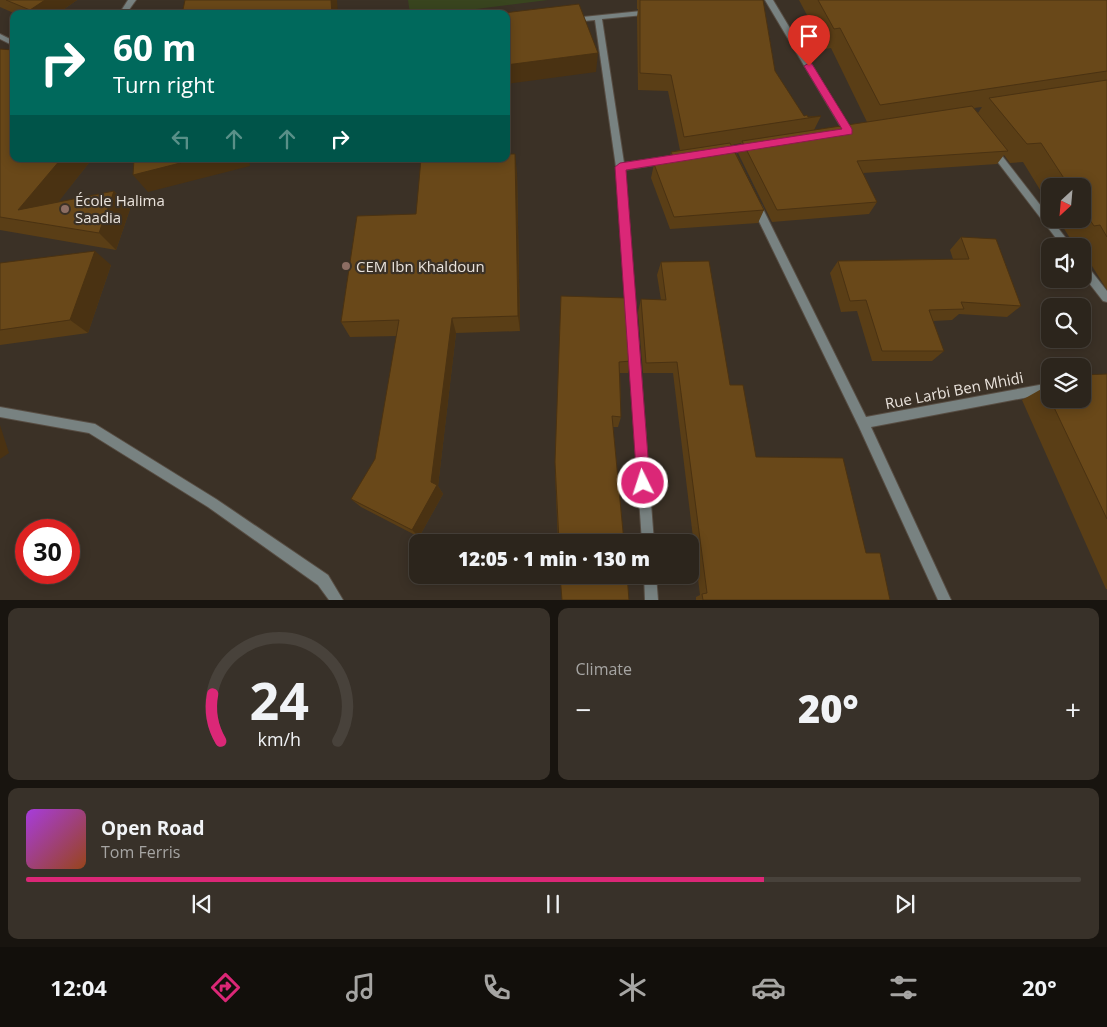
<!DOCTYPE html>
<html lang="en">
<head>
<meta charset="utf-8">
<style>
  :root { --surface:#2c251c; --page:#383129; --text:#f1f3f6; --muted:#a6a5a3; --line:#48423b; --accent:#db2777 }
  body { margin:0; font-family:"Open Sans",sans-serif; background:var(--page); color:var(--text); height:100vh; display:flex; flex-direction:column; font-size:19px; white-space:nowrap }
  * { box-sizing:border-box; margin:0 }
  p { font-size:16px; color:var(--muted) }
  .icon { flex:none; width:28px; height:28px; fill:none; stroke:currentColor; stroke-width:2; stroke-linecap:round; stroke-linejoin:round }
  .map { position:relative; height:600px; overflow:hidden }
  .sheet { display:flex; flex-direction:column; gap:8px; padding:8px; background:#18140f; flex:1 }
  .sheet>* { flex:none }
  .top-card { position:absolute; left:10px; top:10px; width:500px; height:152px; border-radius:10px; box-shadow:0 2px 12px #0003,0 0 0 1px var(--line); background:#00695c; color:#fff; overflow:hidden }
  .needle { width:32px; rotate:206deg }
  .controls { position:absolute; left:1041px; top:178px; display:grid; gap:10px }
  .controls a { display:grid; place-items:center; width:50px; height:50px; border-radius:10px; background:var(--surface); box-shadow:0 2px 12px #0003,0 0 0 1px var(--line); font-size:25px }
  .speed { position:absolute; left:15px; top:519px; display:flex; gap:10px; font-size:25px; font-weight:700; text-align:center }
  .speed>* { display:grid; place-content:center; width:65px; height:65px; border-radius:50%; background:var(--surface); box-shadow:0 2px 12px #0003,0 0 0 1px var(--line); line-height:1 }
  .speed .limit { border:8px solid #d22; background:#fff; color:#111 }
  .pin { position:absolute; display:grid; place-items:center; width:42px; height:42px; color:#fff; margin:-51px -21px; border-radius:50% 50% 50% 0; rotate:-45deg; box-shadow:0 0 5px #0007 }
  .pin .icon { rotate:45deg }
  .me { position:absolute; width:55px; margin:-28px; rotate:356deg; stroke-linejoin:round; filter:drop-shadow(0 0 4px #0008) }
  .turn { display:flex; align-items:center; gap:18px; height:105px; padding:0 20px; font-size:22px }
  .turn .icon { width:65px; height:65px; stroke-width:2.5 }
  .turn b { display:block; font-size:35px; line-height:42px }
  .lanes { display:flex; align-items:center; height:48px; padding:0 20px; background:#0003; justify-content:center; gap:25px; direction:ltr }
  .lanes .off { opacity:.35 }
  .big { font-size:38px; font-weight:800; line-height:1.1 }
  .sheet .card { flex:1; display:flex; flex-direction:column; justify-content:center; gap:8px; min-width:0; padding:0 18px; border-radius:10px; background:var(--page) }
  .sheet .dial { align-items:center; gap:0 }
  .dial svg { height:130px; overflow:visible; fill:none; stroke:var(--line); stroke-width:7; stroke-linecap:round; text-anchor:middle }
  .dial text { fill:var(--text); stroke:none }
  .song { display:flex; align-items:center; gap:15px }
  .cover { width:60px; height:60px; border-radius:8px; background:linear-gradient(135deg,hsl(280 70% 55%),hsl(20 70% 35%)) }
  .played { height:5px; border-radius:2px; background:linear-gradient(90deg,var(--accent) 70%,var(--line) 70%) }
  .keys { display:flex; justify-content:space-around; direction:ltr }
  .heat { display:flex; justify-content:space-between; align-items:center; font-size:28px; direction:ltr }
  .sheet .tiles { flex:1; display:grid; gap:8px; grid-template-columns:1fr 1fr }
  .card:last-child { grid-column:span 2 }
  .trip { position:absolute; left:409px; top:534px; width:290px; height:50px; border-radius:10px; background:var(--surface); box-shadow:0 2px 12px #0003,0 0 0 1px var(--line); font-weight:800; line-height:50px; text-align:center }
  .menu { display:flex; height:80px; justify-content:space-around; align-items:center; background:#120f0b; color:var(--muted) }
  .menu .icon { width:35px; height:35px }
  .menu .on { color:var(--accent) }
  .menu b { font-size:22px; color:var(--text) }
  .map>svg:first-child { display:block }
  .green { fill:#39451f }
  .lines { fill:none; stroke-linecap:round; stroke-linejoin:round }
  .minor-casing { stroke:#574d43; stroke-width:2 }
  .minor { fill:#788281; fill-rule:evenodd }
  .wall { fill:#5a3e16; fill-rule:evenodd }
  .shaded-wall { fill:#4a3212 }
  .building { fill:#694819; stroke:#4a3212 }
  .route { fill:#db2777; stroke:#8e194d }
  .education-dot { fill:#8d6e63; stroke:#3b3126; stroke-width:2 }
  .labels { text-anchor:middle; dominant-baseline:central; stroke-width:4.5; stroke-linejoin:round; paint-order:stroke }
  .poi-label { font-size:15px; fill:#eae3dc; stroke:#3b3126; text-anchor:start }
  .street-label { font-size:15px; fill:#eae3dc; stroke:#3b3126 }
</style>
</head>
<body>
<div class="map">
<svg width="1107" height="600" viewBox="0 0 1107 600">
  <rect width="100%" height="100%" fill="#3b3126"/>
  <path class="green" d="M408 0H548L436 14H410Z"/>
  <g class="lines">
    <g class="minor-casing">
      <g id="minor">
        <path d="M128 0H136L126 14H119Z"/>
        <path d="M765 0H773L851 130V134H845Z"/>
        <path d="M651 10 655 12 654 14 602 19 624 163 684 154 688 157 684 160 625 170 654 542H642L616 167 595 20 573 22 569 20 573 18Z"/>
        <path d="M0 34 14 41V46L0 39Z"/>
        <path d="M753 144 756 145V149L720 155 716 152 720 149Z"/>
        <path d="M993 147 996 148 1072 246H1062L990 152 989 150Z"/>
        <path d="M756 201 761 205 866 417 1050 383V393L871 427 951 600H938L859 427 751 205Z"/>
        <path d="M1082 262 1085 263 1107 291V302L1103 301 1082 274Z"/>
        <path d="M0 407 95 424 216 499 328 575 343 600H329L318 585 208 507 89 433 0 417Z"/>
        <path d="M644 575H656L658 600H645Z"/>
      </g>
    </g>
    <use href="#minor" class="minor"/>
  </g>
  <g class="wall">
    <path d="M0 0H77L57 14H16L0 7Z"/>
    <path d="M637 0H763L775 71 804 116 808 117 821 116 814 130 867 122 831 48 825 49 799 0H1107V290L1082 250V246H1080L1078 243H1073L1058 219H1082V186H1050V206L1023 162 1010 163 1004 155 997 164 863 173 877 202 869 214 772 222 738 153 741 143 732 145 764 210 758 223 670 229 651 178 654 164 669 162 671 152 680 150 668 91 638 90 637 17 638 9H637ZM982 107 978 113 974 108Z"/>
    <path d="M0 49 14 159H92L57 203 114 191 130 209 116 250 0 230Z"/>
    <path d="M517 172 520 331 456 333 438 486 443 494 419 537 361 507 351 499 375 459 397 336 350 337 341 322Z"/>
    <path d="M961 237 1021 306 1007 317 959 314 952 320 933 321 944 351 932 361H872L857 311 841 312 830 273 838 261 953 259 950 250Z"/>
    <path d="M661 262 730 385 756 457 866 553 890 600H696V597L700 595 673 373H643L638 312 641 299 661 300 657 275Z"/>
    <path d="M0 263 111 265 88 333 0 345Z"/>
    <path d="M561 296 631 361 628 373H620L621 417 618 427H613L624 542H558L555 471Z"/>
    <path d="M1107 374V589H1106L1022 400 1045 387 1050 399Z"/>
  </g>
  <g class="shaded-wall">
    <path d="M45 0H77L57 14H33L30 10Z"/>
    <path d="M331 0H337L338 14H332Z"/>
    <path d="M598 53 596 72 506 84V65Z"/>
    <path d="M515 154 517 172 520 331 518 316Z"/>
    <path d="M61 159H92L41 224 18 210Z"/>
    <path d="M196 159H249L250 166 148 192 133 175Z"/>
    <path d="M114 191 130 209 116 250 99 233Z"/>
    <path d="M95 251 111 265 88 333 70 320Z"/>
    <path d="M452 318 456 333 438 486 443 494 419 537 412 530 431 482Z"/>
    <path d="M0 425 9 453 0 459Z"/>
  </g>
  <g class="building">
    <path d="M6 0H45L30 10Z"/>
    <path d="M185 0H331L332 14H182Z"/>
    <path d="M640 0H763L775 71 804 116 807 115 808 117 821 116 684 137 671 75 640 73Z"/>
    <path d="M818 0H1107V71L880 105 840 28 834 29Z"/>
    <path d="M579 4 598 53 506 65V14H495Z"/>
    <path d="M0 49 14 50V159H61L18 210 114 191 99 233 0 217Z"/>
    <path d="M1107 80V237L1100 225 1094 226 1082 208V186H1069L1041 143 1027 144 989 98Z"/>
    <path d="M972 106 1008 151 857 161 877 202 777 210 742 141Z"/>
    <path d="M730 143 764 210 674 217 654 164 675 161 671 152Z"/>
    <path d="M506 154H515L518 316 452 318 431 482 437 485 412 530 351 499 375 459 399 320 341 322 357 216 416 214 421 159H506Z"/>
    <path d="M134 159H196L133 175Z"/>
    <path d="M961 237 996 239 1021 306 961 302 964 309 929 310 944 351H882L866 300 850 301 838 261 969 259Z"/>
    <path d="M95 251 70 320 0 330V263Z"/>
    <path d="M709 261 730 385H743L756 457 843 458 866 553H880L890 600H703L702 594 707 593 677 362 646 363 641 299 666 300 661 262Z"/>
    <path d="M561 296 627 298 631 361 619 362 621 417 612 416 624 542H559L555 462Z"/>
    <path d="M1107 374V519L1050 399H1082V375Z"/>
    <path d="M1050 386V398L1045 387Z"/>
    <path d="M560 575H627L629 600H562Z"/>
  </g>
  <path class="route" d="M809 63 812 64 852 129V134L626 170 650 483 648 488 643 490 639 488 637 483 615 167 620 163 842 129 804 66Z"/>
  <g class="education-dot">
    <circle cx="65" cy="209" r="5"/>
    <circle cx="346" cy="266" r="5"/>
  </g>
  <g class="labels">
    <g class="poi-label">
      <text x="75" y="200">École Halima<tspan x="75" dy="17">Saadia</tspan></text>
      <text x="356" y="266">CEM Ibn Khaldoun</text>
    </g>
    <g class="street-label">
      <text transform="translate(954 390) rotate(-11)">Rue Larbi Ben Mhidi</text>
    </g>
  </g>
</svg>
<div class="controls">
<a><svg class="needle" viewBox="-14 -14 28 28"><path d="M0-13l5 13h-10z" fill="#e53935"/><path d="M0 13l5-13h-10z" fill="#a6a5a3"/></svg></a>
<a><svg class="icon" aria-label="sound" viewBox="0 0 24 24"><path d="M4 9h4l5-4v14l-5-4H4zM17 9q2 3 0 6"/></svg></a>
<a><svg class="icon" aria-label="search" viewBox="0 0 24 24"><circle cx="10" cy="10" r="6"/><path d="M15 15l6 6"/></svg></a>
<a><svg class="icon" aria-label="layers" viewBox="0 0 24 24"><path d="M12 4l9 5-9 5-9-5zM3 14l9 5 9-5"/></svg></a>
</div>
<div class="speed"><div class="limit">30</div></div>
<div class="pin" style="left:809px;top:66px;background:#d93025"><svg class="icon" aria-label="arrive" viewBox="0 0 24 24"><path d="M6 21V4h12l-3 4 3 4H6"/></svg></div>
<svg class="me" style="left:643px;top:483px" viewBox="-20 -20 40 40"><circle r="17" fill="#db2777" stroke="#fff" stroke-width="3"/><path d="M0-11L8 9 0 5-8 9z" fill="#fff"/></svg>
<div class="trip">12:05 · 1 min · 130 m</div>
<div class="top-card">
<div class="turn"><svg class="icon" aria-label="right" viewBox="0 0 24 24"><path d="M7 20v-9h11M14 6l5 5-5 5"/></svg><div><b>60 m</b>Turn right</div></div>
<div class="lanes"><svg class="icon off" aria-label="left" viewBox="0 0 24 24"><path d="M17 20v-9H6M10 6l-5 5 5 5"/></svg><svg class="icon off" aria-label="ahead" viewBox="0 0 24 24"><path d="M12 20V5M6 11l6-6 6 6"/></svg><svg class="icon off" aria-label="ahead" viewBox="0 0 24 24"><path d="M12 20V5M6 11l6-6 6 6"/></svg><svg class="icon" aria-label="right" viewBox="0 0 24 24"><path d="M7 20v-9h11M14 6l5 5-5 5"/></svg></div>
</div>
</div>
<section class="sheet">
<div class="tiles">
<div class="card dial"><svg viewBox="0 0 100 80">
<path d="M14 69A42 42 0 1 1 86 69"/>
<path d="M14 69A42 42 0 0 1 9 40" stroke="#db2777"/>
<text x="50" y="56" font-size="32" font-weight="700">24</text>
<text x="50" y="72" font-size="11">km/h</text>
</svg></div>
<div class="card"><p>Climate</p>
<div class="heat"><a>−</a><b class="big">20°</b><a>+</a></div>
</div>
<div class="card">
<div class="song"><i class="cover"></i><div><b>Open Road</b><p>Tom Ferris</p></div></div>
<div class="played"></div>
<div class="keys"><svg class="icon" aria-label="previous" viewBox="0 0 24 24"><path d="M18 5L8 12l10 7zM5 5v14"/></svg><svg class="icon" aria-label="pause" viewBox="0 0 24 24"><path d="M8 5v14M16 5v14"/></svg><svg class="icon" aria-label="next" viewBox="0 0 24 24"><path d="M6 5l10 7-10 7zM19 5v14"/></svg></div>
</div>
</div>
</section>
<nav class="menu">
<b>12:04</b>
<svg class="icon on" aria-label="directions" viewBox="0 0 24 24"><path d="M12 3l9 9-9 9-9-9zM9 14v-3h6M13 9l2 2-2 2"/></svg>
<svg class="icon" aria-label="music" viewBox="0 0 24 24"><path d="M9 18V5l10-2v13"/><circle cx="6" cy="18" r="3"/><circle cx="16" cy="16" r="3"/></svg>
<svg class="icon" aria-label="phone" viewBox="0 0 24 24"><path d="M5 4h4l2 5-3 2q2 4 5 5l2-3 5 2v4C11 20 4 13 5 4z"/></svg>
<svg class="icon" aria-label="climate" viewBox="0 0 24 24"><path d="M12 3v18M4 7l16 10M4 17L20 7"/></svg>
<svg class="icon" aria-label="car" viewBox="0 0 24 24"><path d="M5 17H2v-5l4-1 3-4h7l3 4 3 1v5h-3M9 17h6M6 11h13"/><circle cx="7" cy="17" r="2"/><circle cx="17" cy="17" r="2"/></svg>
<svg class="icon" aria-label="filters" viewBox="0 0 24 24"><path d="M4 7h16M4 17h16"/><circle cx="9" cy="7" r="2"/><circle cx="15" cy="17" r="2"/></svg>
<b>20°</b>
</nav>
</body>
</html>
